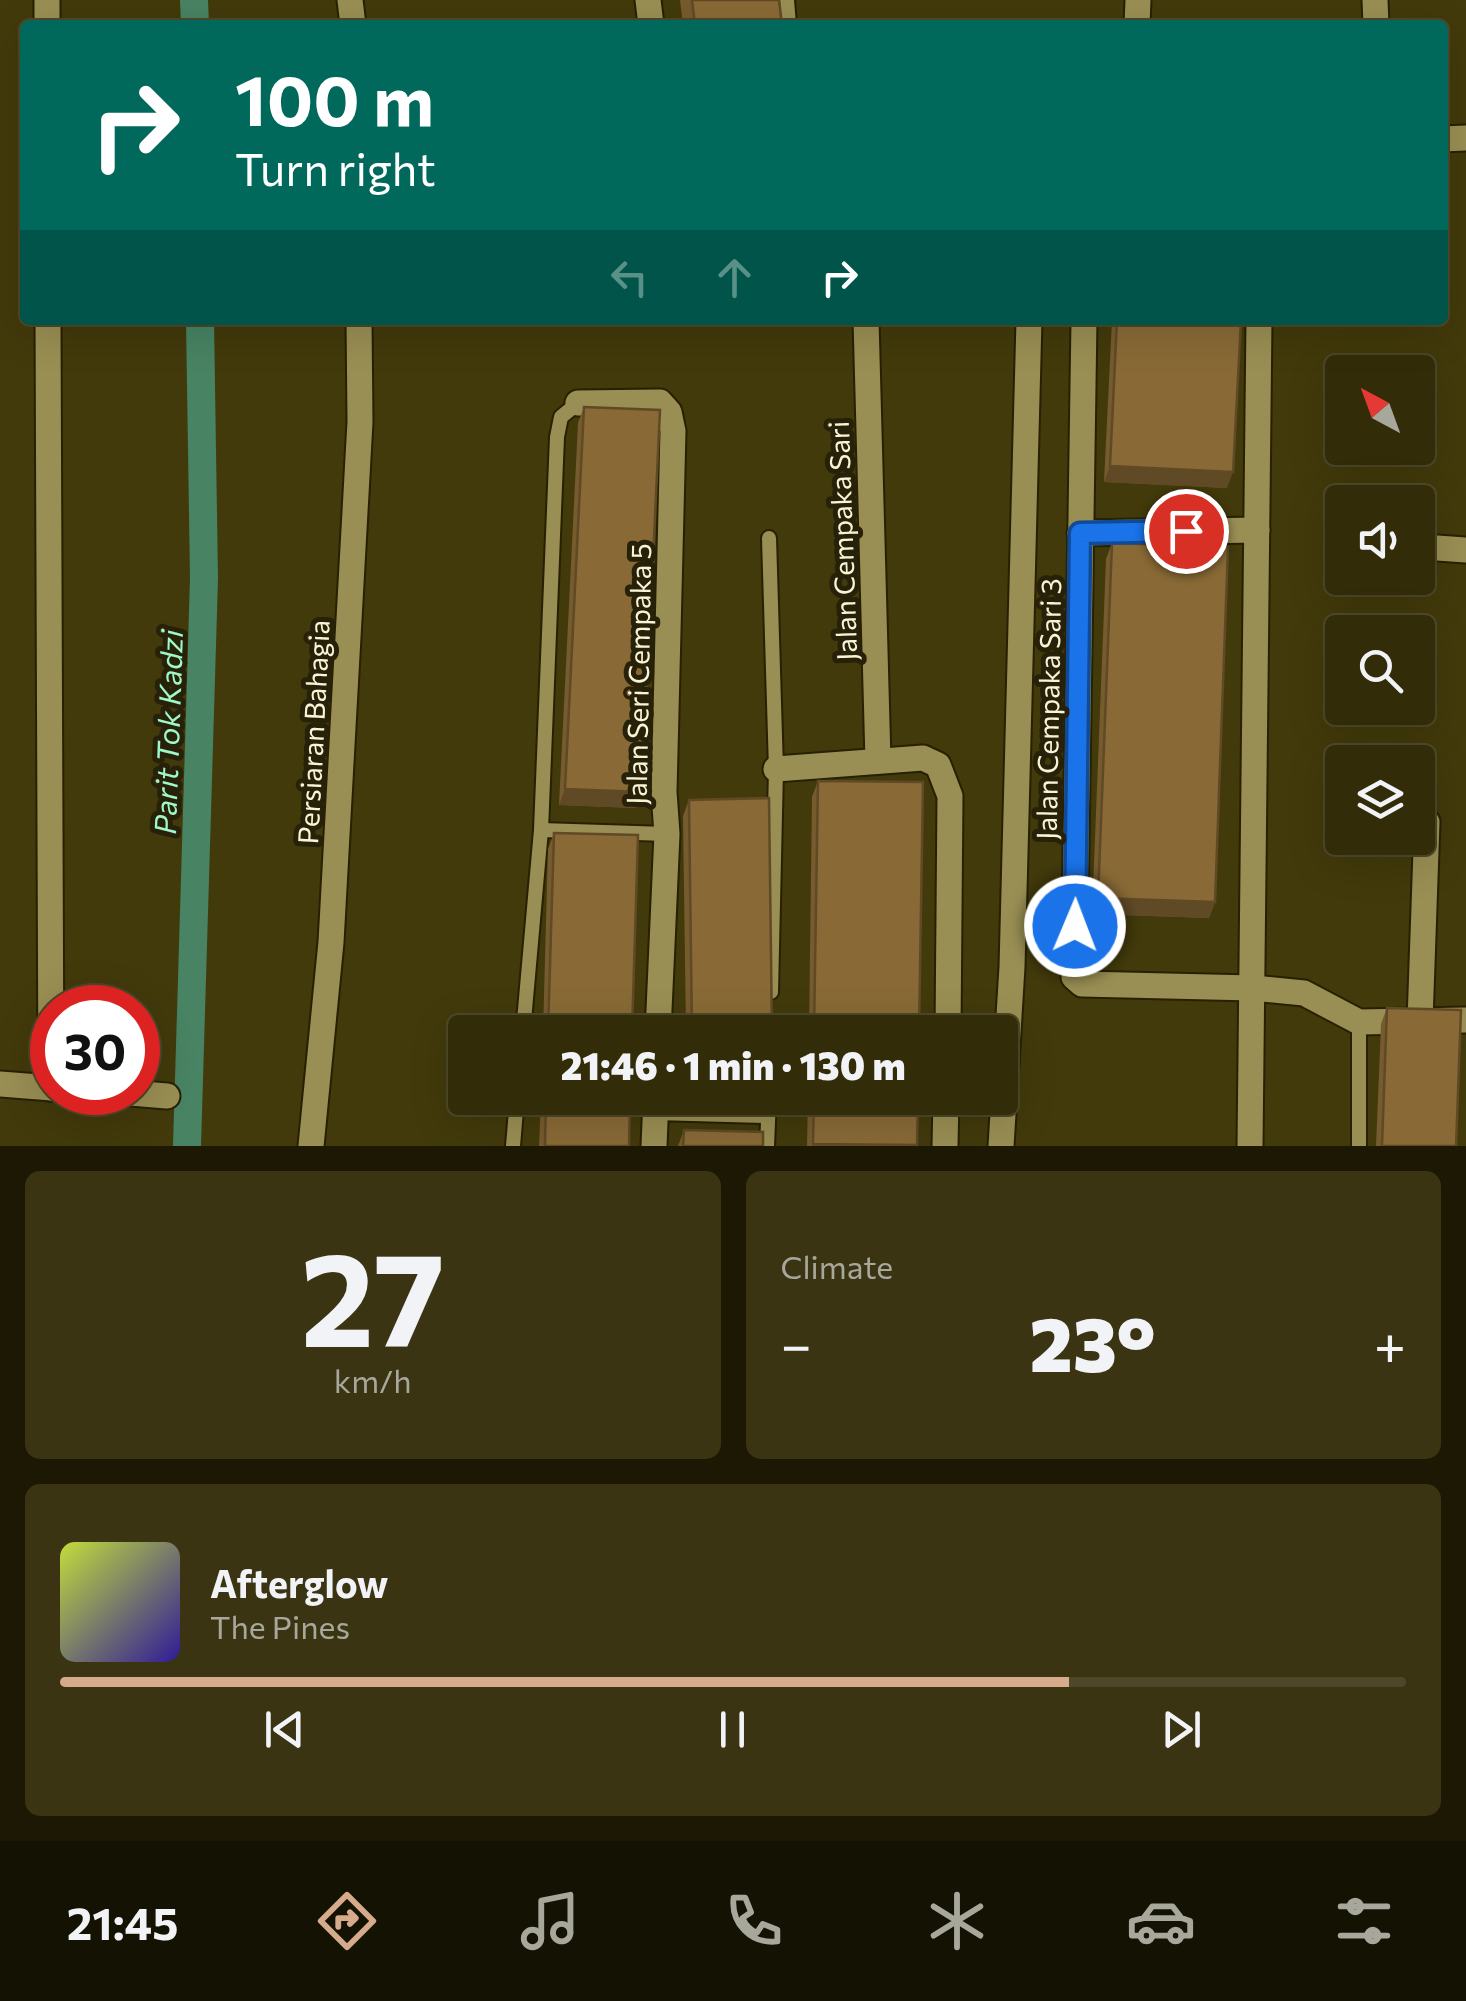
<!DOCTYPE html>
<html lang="en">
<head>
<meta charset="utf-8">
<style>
  :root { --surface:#322c08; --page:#3a3412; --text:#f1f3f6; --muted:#a8a79c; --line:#4d4829; --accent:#d6ab8b }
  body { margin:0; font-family:Commissioner,sans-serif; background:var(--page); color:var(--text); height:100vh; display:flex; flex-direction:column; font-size:38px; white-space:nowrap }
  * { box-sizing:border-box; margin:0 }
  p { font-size:32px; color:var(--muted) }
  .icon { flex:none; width:55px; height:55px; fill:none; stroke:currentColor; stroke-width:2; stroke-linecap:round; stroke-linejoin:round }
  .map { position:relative; height:1146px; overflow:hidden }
  .sheet { display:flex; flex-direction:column; gap:25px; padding:25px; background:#1c1804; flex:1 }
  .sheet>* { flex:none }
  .banner { position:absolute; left:20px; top:20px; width:1428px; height:305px; border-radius:10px; box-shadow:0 10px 40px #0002,0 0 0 2px var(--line); background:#00695c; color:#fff; overflow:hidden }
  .needle { width:65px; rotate:319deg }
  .tools { position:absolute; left:1325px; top:355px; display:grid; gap:20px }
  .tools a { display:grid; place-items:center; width:110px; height:110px; border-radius:10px; background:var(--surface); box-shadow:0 10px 40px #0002,0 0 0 2px var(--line); font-size:50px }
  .speed { position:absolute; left:30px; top:985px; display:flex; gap:20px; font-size:50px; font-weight:700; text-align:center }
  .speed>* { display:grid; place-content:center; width:130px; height:130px; border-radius:50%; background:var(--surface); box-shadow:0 10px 40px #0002,0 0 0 2px var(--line); line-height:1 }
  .speed .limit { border:15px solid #d22; background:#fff; color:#111 }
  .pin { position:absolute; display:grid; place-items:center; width:85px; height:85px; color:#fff; margin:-42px; border:5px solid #fff; border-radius:50%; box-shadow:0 2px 10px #0007 }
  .me { position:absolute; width:110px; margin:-55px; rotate:1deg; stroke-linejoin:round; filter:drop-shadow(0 0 8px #0008) }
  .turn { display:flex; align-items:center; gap:35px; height:210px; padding:0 50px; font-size:45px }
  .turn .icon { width:130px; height:130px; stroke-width:2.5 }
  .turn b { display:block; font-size:70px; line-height:85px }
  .lanes { display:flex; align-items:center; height:95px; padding:0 50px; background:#0003; justify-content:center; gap:50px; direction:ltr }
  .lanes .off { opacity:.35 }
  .big { font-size:75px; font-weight:800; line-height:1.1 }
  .sheet .card { flex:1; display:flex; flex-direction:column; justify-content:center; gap:15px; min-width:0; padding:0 35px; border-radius:15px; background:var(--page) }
  .sheet .dial { align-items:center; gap:0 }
  .dial b { font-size:130px; line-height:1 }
  .song { display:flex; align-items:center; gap:30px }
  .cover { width:120px; height:120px; border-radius:15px; background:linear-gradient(135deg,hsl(70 70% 55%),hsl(250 70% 35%)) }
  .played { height:10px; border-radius:5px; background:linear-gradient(90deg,var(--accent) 75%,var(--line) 75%) }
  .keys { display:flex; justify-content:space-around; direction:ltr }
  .heat { display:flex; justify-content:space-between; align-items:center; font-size:55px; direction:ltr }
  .sheet .tiles { flex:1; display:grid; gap:25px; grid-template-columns:1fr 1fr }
  .card:last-child { grid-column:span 2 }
  .trip { position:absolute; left:448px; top:1015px; width:570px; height:100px; border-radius:10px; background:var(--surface); box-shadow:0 10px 40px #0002,0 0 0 2px var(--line); font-weight:800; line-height:100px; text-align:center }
  .menu { display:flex; height:160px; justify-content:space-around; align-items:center; background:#141203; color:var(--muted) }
  .menu .icon { width:70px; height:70px }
  .menu .selected { color:var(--accent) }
  .menu b { font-size:45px; color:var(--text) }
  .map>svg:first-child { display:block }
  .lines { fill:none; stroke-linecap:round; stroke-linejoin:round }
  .canal { stroke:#488363; stroke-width:28 }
  .service-casing { stroke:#272102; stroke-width:18 }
  .minor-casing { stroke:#272102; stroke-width:29 }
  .service { stroke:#998e53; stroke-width:14 }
  .minor { stroke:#998e53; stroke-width:25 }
  .wall { fill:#765b2e }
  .shaded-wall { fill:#604a26 }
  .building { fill:#896a36; stroke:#604a26; stroke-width:2.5 }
  .route-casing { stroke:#114b97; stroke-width:25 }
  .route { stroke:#1a73e8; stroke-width:18 }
  .labels { text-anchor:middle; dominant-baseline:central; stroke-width:10; stroke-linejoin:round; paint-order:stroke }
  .street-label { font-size:28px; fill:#f9f4d6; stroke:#262108 }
  .water-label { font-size:30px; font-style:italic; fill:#9ff8c6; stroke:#262108 }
</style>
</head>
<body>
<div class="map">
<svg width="1466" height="1146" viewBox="0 0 1466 1146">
  <rect width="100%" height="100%" fill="#423a0b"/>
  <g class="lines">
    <g class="canal">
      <path d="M194 0 195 25"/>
      <path d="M187 1146 204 578 200 320"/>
    </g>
    <g class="service-casing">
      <g id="service">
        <path d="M787 0 789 25"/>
        <path d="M769 538 776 769 771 992"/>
        <path d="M541 830 667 834"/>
        <path d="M523 1032 541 830 557 437 561 417 578 403"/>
        <path d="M655 1113 768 1116"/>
        <path d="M513 1146 517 1098"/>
        <path d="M767 1146 769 1098"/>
        <path d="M1359 1146V1022"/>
      </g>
    </g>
    <g class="minor-casing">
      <g id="minor">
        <path d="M47 0V25"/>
        <path d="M350 0 353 25"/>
        <path d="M648 0 651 25"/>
        <path d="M1375 0 1376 25"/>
        <path d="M1137 25 1138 0"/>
        <path d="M1442 139 1466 138"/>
        <path d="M48 320 51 1088"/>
        <path d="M866 320 878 761"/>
        <path d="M1084 320 1074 977 1082 984 1253 988 1304 993 1359 1022 1466 1020"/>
        <path d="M578 403 660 402 669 412 673 431 664 792 667 834 658 1032"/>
        <path d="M1080 533 1257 530"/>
        <path d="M1423 547 1466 550"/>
        <path d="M776 769 923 758 938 765 950 796 948 1032"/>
        <path d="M1420 1021 1427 822"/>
        <path d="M0 1084 52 1088"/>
        <path d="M118 1092 167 1096"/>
        <path d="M311 1146 331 942 360 422 359 320"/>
        <path d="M654 1146 656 1098"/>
        <path d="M945 1146 946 1098"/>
        <path d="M1001 1146 1012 967 1029 320"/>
        <path d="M1250 1146 1259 320"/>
      </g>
    </g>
    <use href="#service" class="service"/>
    <use href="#minor" class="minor"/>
  </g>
  <g class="wall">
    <path d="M680 0H779L782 25H683Z"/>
    <path d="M1112 320H1241L1227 488 1104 482Z"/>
    <path d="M584 407 642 792 636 808 559 805 578 423Z"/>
    <path d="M1112 543 1215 902 1209 918 1092 914 1106 559Z"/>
    <path d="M818 781 919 1032H809L812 797Z"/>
    <path d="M689 800 772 1032H686L683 816Z"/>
    <path d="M554 833 632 1032H543L548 849Z"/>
    <path d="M1387 1008 1456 1146H1376L1381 1024Z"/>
    <path d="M541 1098H630L629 1146H539Z"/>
    <path d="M808 1098H918L917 1146H807Z"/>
    <path d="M684 1130 763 1146H678Z"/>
  </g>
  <g class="shaded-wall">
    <path d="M1110 466 1233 472 1227 488 1104 482Z"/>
    <path d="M565 789 642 792 636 808 559 805Z"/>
    <path d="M1098 898 1215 902 1209 918 1092 914Z"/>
    <path d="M690 1098H769L767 1104 687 1106Z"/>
    <path d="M813 1144 917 1145 812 1146Z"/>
  </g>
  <g class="building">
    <path d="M692 0H779L782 25H695Z"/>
    <path d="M1117 320H1241L1233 472 1110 466Z"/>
    <path d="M584 407 660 410 642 792 565 789Z"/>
    <path d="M1112 543 1228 547 1215 902 1098 898Z"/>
    <path d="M818 781 923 782 919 1032H814Z"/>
    <path d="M769 798 772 1032H692L689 800Z"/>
    <path d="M554 833 638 835 632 1032H548Z"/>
    <path d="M1387 1008 1461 1010 1456 1146H1382Z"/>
    <path d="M546 1098H630L629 1146H545Z"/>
    <path d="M814 1098H918L917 1145 813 1144Z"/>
    <path d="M684 1130 763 1132V1146H683Z"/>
  </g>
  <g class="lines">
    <g class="route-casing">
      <path id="route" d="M1075 926 1080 533 1186 531"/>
    </g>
    <use href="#route" class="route"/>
  </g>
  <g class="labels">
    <g class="street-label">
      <text transform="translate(842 541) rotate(-92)">Jalan Cempaka Sari</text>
      <text transform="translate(638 674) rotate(-89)">Jalan Seri Cempaka 5</text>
      <text transform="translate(1048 709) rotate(-89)">Jalan Cempaka Sari 3</text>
      <text transform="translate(313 732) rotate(-87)">Persiaran Bahagia</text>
    </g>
    <g class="water-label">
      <text transform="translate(167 732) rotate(-88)">Parit Tok Kadzi</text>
    </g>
  </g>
</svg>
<div class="tools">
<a><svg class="needle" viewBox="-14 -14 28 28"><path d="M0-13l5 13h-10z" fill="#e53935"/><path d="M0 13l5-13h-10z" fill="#a8a79c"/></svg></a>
<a><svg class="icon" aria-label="sound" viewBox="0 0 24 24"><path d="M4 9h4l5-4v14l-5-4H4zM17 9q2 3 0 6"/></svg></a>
<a><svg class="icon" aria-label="search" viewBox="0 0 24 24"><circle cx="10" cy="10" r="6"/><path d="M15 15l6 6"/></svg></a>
<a><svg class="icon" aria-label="layers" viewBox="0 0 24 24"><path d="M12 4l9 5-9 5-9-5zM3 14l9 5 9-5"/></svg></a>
</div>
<div class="speed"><div class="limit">30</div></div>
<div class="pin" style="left:1186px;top:531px;background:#d93025"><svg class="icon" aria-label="arrive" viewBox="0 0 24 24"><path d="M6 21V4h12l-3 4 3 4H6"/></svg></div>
<svg class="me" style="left:1075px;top:926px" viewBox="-20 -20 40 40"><circle r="17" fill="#1a73e8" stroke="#fff" stroke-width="3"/><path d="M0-11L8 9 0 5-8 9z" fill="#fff"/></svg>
<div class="trip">21:46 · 1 min · 130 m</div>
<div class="banner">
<div class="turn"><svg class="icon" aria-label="right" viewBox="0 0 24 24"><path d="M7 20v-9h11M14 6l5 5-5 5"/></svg><div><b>100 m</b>Turn right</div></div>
<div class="lanes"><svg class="icon off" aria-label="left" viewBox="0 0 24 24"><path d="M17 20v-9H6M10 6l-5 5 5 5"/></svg><svg class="icon off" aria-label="ahead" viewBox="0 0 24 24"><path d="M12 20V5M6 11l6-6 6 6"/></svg><svg class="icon" aria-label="right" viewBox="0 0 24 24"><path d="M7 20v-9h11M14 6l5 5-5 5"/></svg></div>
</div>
</div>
<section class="sheet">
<div class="tiles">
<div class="card dial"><b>27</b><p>km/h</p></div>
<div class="card"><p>Climate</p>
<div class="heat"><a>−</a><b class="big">23°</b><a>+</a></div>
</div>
<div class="card">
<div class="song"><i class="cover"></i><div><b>Afterglow</b><p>The Pines</p></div></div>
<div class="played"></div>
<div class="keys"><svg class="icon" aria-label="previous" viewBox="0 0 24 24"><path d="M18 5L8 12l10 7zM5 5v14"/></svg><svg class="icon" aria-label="pause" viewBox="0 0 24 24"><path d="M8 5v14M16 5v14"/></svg><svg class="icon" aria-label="next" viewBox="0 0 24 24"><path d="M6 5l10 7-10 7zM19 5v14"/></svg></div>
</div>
</div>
</section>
<nav class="menu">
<b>21:45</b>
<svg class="icon selected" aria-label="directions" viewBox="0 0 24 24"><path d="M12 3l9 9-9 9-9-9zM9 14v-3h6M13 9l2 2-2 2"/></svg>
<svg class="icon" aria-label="music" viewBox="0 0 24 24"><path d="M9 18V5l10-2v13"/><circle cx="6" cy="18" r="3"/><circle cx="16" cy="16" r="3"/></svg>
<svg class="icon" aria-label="phone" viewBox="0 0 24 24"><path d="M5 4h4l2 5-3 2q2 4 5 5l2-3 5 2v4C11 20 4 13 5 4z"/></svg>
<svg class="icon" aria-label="climate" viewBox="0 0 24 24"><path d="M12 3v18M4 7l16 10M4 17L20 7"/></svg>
<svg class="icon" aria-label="car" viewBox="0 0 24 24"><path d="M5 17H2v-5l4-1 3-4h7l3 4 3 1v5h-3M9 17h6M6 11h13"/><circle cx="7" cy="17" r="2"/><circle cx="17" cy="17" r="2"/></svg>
<svg class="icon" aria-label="filters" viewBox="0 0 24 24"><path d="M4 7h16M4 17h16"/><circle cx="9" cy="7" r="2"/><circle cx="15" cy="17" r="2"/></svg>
</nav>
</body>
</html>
